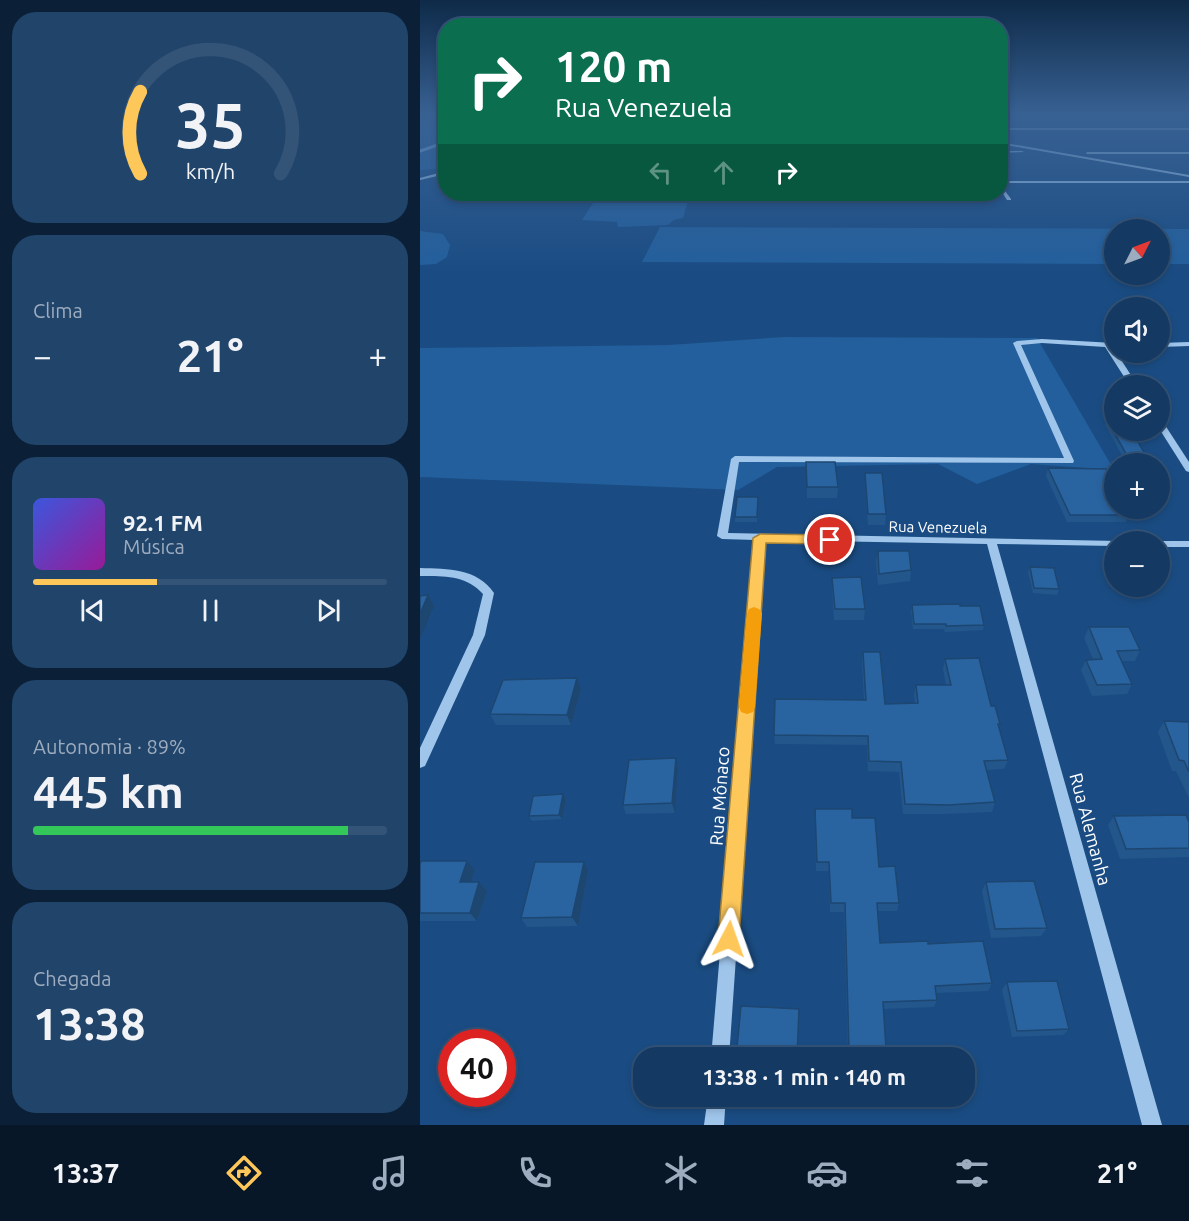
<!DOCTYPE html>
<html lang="pt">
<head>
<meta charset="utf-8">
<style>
  :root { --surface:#143962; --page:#21446b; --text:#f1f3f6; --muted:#9dacbe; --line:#335377; --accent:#fdc75a }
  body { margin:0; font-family:Ubuntu,sans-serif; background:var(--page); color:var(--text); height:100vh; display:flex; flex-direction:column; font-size:22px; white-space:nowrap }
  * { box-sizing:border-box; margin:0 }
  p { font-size:20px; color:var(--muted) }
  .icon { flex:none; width:33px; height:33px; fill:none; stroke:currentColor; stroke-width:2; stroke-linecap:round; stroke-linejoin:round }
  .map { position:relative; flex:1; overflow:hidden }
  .side { display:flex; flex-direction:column; gap:12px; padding:12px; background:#0b1f36; width:420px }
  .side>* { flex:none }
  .top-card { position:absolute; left:18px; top:18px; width:570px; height:183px; border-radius:24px; box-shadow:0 3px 9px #0003,0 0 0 2px var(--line); background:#0b6e4f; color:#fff; overflow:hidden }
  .needle { width:39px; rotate:48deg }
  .buttons { position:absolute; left:684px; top:219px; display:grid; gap:12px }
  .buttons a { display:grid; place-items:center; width:66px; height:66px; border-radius:50%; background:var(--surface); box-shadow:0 3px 9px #0003,0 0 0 2px var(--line); font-size:30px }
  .speed { position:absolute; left:18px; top:1029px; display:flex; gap:12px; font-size:30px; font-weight:700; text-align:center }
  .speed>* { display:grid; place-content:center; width:78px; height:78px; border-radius:50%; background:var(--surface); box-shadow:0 3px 9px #0003,0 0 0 2px var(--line); line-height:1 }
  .speed .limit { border:9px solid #d22; background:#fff; color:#111 }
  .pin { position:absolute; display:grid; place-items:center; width:51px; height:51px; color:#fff; margin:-26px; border:3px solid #fff; border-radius:50%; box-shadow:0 2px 6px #0007 }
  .me { position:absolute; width:66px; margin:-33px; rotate:4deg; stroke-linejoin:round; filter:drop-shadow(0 0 4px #0008) }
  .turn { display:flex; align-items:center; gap:21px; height:126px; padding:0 18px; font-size:27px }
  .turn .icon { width:78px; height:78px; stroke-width:2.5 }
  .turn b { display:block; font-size:42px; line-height:51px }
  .lanes { display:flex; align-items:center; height:57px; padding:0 18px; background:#0003; justify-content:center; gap:30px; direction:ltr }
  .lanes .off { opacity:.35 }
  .big { font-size:45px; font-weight:700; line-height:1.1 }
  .side .card { flex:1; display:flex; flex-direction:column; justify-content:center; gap:9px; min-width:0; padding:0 21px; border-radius:24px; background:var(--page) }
  .side .dial { align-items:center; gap:0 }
  .dial svg { height:156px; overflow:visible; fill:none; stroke:var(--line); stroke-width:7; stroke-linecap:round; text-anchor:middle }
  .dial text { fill:var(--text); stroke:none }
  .song { display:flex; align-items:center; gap:18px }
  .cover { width:72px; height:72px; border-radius:9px; background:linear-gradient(135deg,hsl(230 70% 55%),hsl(300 70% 35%)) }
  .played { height:6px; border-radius:3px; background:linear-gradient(90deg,var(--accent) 35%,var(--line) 35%) }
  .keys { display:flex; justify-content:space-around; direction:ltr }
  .heat { display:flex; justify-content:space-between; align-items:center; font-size:33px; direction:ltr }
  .charge { height:9px; border-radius:4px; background:linear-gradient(90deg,#34c759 89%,var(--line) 0) }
  .trip { position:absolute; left:213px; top:1047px; width:342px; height:60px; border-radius:24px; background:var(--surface); box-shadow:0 3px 9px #0003,0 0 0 2px var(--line); font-weight:700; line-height:60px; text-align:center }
  .tabs { display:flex; height:96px; justify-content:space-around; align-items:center; background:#081727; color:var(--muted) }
  .tabs .icon { width:42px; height:42px }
  .tabs .on { color:var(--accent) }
  .tabs b { font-size:27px; color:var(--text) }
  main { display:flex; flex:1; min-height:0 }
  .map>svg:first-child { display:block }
  .green { fill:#235f9c }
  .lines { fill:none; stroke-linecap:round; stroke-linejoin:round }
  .stream { stroke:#91c0ed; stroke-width:3 }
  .minor { fill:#9fc5eb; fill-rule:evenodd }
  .wall { fill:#23568a }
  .shaded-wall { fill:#1d4671 }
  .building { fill:#2964a1; stroke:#1d4671; stroke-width:1.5 }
  .route { fill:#fdc75a; stroke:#a4813a; stroke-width:1.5 }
  .slow { fill:#f59e0b }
  .labels { text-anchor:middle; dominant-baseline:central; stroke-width:6; stroke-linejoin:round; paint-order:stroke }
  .street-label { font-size:15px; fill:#fff; stroke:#1a4c83 }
  .near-street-label { font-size:18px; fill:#fff; stroke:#1a4c83 }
</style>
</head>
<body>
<main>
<section class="side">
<div class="card dial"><svg viewBox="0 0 100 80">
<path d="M14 69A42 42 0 1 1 86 69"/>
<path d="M14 69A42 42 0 0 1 14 27" stroke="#fdc75a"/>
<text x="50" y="56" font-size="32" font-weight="700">35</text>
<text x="50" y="72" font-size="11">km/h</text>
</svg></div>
<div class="card"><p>Clima</p>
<div class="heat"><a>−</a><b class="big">21°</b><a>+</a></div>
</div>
<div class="card">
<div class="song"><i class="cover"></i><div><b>92.1 FM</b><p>Música</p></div></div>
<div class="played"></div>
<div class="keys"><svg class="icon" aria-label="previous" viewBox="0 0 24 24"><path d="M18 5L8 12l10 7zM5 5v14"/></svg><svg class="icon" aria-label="pause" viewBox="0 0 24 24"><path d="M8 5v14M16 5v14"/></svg><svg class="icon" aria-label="next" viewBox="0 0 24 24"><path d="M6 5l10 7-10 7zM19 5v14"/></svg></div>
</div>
<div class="card"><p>Autonomia · 89%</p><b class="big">445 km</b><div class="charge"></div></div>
<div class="card"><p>Chegada</p><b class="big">13:38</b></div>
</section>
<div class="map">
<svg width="769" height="1125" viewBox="0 0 769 1125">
  <rect width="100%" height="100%" fill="#1a4c83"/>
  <g class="green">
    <path d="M11 115H25V168L0 170V121Z"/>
    <path d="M175 200 268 201 263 218 254 220 248 225 198 227 197 222 162 220Z"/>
    <path d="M240 227 769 229V264H740V230H694V264L222 262Z"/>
    <path d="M0 231 23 234 30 245 27 257 16 264 0 265Z"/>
    <path d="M364 337 617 338 694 470 611 464 557 484 518 464 357 467 318 490 0 477V348L249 345Z"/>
  </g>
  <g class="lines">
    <path class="stream" d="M0 151 26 142"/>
    <g class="minor">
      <rect x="580" y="128" width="189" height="2"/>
      <path d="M580 142 769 175V177L580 144Z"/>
      <path d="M580 151H602L604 152 580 153Z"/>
      <path d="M667 152H769V154H666Z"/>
      <path d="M26 171V174L0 180V178Z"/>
      <rect x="580" y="181" width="189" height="2"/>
      <path d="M580 184 591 199V200H587L580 189Z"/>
      <path d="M622 339 694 343V347H693L694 352H696L718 386H710L685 347 622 343 601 345 654 461 653 463 319 462 308 533 698 541 694 542V546L577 544 742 1125H722L567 544 345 540 309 1058H291L335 540 302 539 297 536 311 459 315 456 644 458 593 343 597 341Z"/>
      <path d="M769 342V346L740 347V343Z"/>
      <path d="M740 421 743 422 769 462V472L766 471 740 430Z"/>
      <path d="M740 541H769V547H740V542H737Z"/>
      <path d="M0 568C28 569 57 568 74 593L65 635 5 766 0 768V748L53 635 63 594C46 575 24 576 0 576Z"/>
      <path d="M288 1096H306L304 1125H284Z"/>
    </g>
  </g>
  <g class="wall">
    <path d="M687 420 731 464H707L685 425Z"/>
    <path d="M386 462 418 487 417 498H387Z"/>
    <path d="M628 468 709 515 706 522H647L626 476Z"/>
    <path d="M445 473 466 514 465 525H448L445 483Z"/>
    <path d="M338 503 337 522H315V517Z"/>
    <path d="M458 551 491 570 490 581 458 585 456 561Z"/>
    <path d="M610 567 639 589 637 595 613 593 608 572Z"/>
    <path d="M412 578 445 609 444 620H414L412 588Z"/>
    <path d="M492 605 540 606 564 625 563 630 525 632 524 629H493L491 611Z"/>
    <path d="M669 627 720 650 715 661H702L712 684 707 694 672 696 661 670 666 660 673 659 664 638Z"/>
    <path d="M443 652 465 704 495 703 494 695 496 685H526L523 669 525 659 571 706 580 724 579 728 588 760 584 769 567 770 575 802 572 812 525 814H483L479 772 448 771 447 745 355 744 354 735 444 700 442 662Z"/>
    <path d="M161 689 151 725H76L70 714Z"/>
    <path d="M744 721 769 722V798L756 771H752L738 732Z"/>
    <path d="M256 758 258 768 255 813 206 814 203 805Z"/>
    <path d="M143 794 146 799 142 819 112 821 109 816Z"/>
    <path d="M395 809 432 818 479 903 477 911H458L460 943 508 944 572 983 568 991 516 993 517 1000 514 1007 464 1009 466 1049 464 1055H428L424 912H410L409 871H396Z"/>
    <path d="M694 816 769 822V857L700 859 688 825Z"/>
    <path d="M47 861 55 870 51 882H59L67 891 57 921H0V864Z"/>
    <path d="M168 871 158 926 107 927 101 918Z"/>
    <path d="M566 882 627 928 621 936 571 938 562 891Z"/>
    <path d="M587 982 649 1029 643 1035 592 1037 582 990Z"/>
    <path d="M372 1096H406L405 1099Z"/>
  </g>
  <g class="shaded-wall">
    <path d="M8 595 14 606 0 639V614Z"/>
    <path d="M157 678 161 689 151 725 147 715Z"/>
    <path d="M256 758 258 768 255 813 252 803Z"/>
    <path d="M143 794 146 799 142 819 139 815Z"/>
    <path d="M47 861 55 870 48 891 40 882Z"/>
    <path d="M164 862 168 871 158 926 152 917Z"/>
    <path d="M59 882 67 891 57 921 50 913Z"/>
  </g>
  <g class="building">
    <path d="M694 416V430H711L731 464H712L687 420Z"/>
    <path d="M386 462H415L418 487H387Z"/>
    <path d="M628 468 686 469 694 485V508H706L709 515H650Z"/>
    <path d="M445 473H462L466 514H448Z"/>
    <path d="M317 497H338L337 517H315Z"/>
    <path d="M458 551H489L491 570 459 574Z"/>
    <path d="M610 567 634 568 639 589 614 588Z"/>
    <path d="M441 577 445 609H415L412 578Z"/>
    <path d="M8 595 0 614V596Z"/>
    <path d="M540 604V606H560L564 625 526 626V624H494L492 605Z"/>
    <path d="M669 627H709L720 650 697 651 712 684 677 685 666 660 682 659Z"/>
    <path d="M443 652H460L465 704 498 703 496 685H531L525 659 559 658 571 706H575L580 724H578L588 760 564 761 575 802 528 805 485 804 481 762 449 761 448 736 354 735 355 699 446 700Z"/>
    <path d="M157 678 147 715 70 714 83 680Z"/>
    <path d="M744 721 769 722V772L764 761 759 760Z"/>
    <path d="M256 758 252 803 203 805 209 760Z"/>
    <path d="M143 794 139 815 109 816 113 796Z"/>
    <path d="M395 809H432V818H455L459 867 475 866 479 903H457L460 943 508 941V944L563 941 572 983 515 986 517 1000 463 1002 466 1049H429L425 903H411L409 862H397Z"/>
    <path d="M766 815 769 822V848L706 849 694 816Z"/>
    <path d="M1 861H47L40 882H59L50 913H0V864Z"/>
    <path d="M115 862H164L152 917 101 918Z"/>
    <path d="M614 881 627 928 575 929 566 882Z"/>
    <path d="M637 981 649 1029 597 1031 587 982Z"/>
    <path d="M321 1006 379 1009 377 1058H316Z"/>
  </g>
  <linearGradient id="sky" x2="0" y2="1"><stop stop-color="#0e2a48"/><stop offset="0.42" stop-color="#386193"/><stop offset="1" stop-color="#386193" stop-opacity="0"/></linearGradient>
  <rect width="769" height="272" fill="url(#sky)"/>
  <path class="route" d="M340 534 410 535 416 540 410 544 346 543 319 939 316 947 309 950 301 947 298 939 333 538Z"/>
  <path class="slow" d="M334 607 339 609 342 613 335 707 333 712 327 714 321 712 319 707 327 613 329 609Z"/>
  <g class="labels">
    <g class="street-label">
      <text transform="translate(518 527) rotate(1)">Rua Venezuela</text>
    </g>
    <g class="near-street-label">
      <text transform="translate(299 796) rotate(-86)">Rua Mônaco</text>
      <text transform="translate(671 829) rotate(75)">Rua Alemanha</text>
    </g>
  </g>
</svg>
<div class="buttons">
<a><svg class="needle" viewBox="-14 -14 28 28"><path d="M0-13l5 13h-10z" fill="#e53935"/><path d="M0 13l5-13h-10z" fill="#9dacbe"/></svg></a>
<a><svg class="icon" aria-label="sound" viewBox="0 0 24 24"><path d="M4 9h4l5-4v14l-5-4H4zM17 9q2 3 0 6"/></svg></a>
<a><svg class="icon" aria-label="layers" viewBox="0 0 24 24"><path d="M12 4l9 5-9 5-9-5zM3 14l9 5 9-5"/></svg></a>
<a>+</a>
<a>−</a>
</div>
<div class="speed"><div class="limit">40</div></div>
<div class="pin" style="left:410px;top:540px;background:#d93025"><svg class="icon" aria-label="arrive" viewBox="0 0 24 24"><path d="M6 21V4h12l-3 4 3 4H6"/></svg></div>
<svg class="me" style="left:309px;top:939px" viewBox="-20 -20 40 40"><path d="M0-17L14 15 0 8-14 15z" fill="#fdc75a" stroke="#fff" stroke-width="4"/></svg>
<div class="trip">13:38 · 1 min · 140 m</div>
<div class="top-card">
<div class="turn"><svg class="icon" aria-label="right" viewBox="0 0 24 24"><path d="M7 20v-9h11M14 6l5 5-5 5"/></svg><div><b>120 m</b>Rua Venezuela</div></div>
<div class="lanes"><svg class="icon off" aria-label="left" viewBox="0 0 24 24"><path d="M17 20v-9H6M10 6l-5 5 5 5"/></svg><svg class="icon off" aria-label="ahead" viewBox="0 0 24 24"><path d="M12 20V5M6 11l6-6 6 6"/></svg><svg class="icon" aria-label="right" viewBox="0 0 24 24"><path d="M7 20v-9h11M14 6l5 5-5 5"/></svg></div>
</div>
</div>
</main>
<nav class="tabs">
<b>13:37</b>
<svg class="icon on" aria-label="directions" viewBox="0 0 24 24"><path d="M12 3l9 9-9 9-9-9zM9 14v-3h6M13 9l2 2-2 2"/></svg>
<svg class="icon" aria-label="music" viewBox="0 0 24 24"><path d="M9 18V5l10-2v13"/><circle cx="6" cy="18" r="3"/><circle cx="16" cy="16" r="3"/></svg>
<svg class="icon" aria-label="phone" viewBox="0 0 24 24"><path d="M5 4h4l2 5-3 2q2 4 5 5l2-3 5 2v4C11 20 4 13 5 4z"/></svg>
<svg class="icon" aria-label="climate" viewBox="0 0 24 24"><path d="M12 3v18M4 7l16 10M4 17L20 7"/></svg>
<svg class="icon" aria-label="car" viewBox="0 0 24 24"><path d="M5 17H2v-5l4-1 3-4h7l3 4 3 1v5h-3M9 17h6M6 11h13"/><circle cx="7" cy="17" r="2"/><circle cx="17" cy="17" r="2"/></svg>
<svg class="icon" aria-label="filters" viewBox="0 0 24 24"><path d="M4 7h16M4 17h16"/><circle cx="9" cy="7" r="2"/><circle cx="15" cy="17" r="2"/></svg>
<b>21°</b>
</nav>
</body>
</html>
